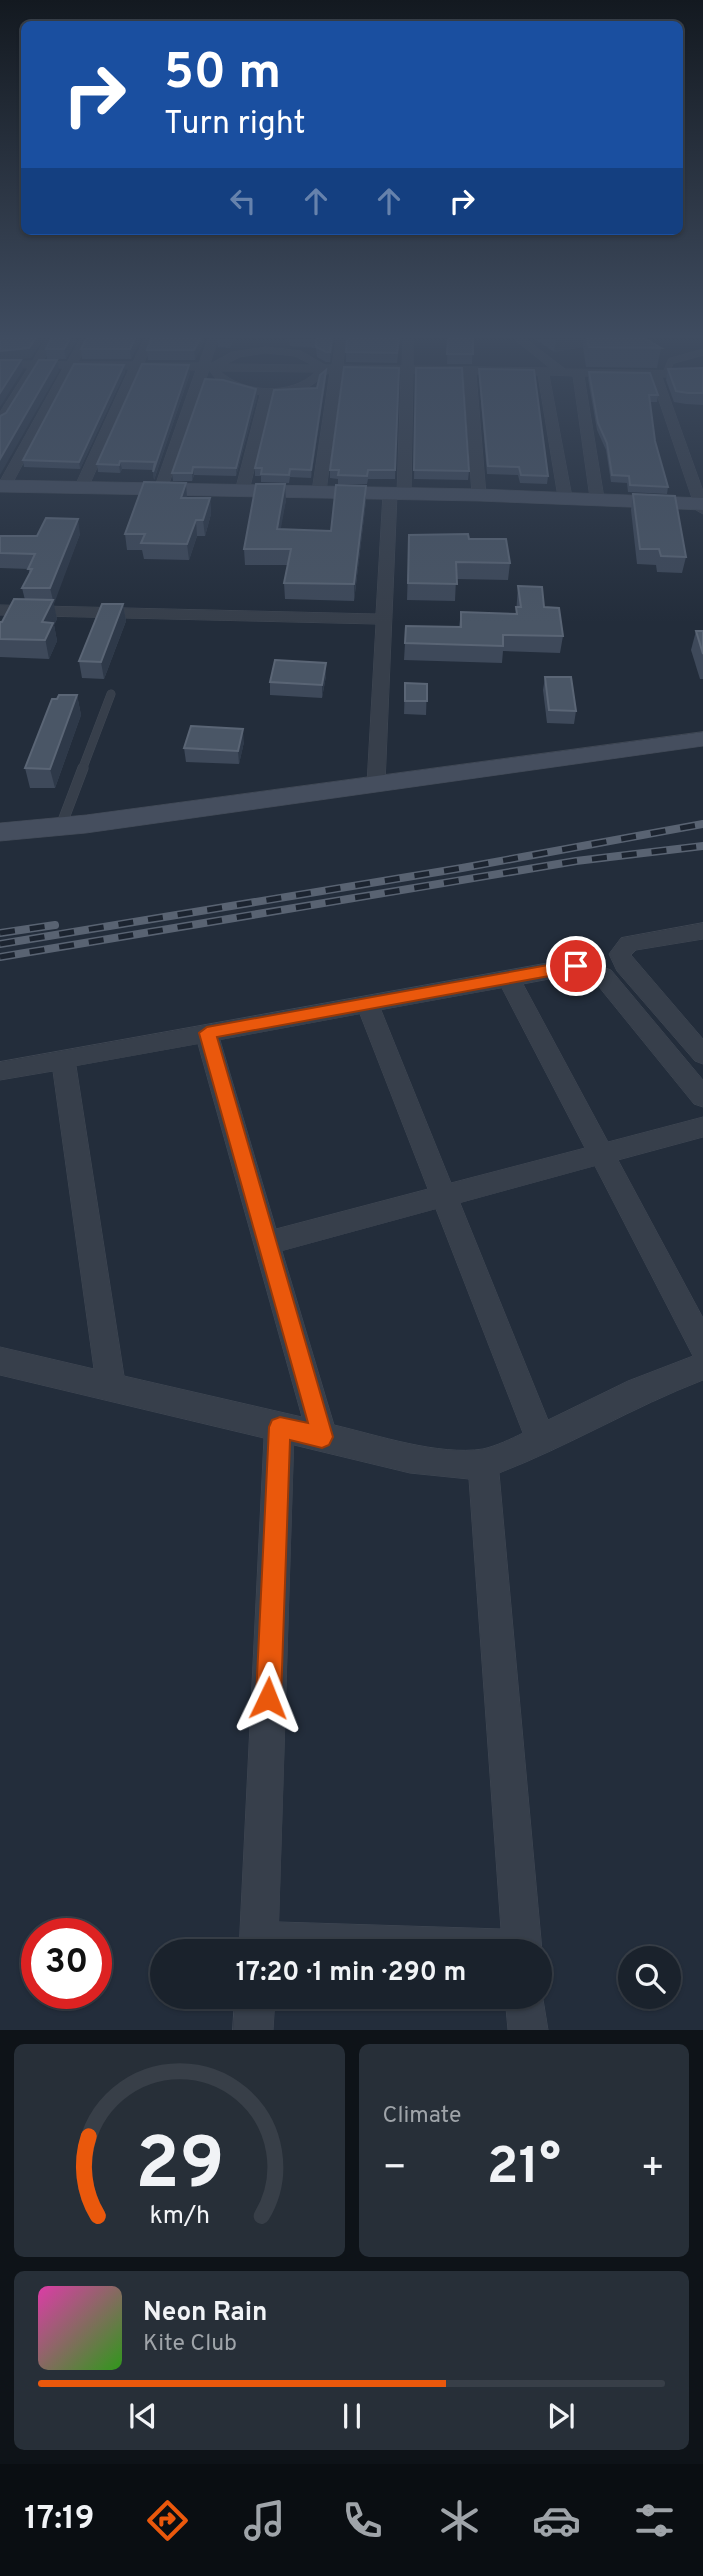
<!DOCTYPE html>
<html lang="en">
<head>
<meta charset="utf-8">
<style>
  :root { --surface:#1a222c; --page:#272f38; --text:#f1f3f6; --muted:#9fa4a9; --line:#383f48; --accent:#ea580c }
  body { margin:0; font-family:Overpass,sans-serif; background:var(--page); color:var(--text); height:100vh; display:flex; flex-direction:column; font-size:26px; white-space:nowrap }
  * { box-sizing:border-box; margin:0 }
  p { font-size:23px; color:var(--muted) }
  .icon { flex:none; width:38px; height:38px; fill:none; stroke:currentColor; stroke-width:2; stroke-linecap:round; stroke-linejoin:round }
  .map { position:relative; height:2030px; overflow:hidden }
  .drawer { display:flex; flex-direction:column; gap:14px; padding:14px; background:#0e1318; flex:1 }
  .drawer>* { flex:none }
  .guide { position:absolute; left:21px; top:21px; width:662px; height:214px; border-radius:10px; box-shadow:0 2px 5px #0004,0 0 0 2px var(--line); background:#1a4fa0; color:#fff; overflow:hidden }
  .tools { position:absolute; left:618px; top:1946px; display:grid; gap:14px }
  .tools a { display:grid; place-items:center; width:63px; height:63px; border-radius:50%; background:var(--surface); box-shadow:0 2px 5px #0004,0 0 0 2px var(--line); font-size:35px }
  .speed { position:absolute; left:21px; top:1918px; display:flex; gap:14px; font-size:35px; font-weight:700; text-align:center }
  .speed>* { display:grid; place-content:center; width:91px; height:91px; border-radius:50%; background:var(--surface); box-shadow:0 2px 5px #0004,0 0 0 2px var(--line); line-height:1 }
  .speed .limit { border:10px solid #d22; background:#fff; color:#111 }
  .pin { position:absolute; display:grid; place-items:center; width:60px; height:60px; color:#fff; margin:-30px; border:4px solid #fff; border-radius:50%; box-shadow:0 2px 7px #0007 }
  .me { position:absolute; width:77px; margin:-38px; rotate:2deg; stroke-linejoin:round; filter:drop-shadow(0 0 5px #0008) }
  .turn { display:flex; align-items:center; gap:24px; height:147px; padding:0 28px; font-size:32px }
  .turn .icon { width:91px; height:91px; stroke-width:2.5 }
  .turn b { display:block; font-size:49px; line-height:60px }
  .lanes { display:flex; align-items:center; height:66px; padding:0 28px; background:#0003; justify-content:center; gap:35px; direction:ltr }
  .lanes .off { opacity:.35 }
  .big { font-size:52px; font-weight:700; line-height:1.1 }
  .drawer .card { flex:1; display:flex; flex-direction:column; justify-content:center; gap:10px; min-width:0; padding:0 24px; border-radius:10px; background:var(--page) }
  .drawer .dial { align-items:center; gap:0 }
  .dial svg { height:182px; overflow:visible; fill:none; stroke:var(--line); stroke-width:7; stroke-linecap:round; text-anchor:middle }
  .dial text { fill:var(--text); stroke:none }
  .song { display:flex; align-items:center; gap:21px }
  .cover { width:84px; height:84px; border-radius:10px; background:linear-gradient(135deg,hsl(320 70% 55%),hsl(110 70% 35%)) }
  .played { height:7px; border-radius:4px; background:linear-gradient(90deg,var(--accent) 65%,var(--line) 65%) }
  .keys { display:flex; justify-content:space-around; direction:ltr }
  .heat { display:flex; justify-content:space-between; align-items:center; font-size:38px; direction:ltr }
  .drawer .tiles { flex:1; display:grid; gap:14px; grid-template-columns:1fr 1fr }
  .card:last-child { grid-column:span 2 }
  .trip { position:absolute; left:150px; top:1939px; width:402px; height:70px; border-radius:35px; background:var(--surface); box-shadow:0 2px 5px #0004,0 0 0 2px var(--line); font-weight:700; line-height:70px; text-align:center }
  .menu { display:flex; height:112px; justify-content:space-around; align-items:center; background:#0a0e12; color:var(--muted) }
  .menu .icon { width:49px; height:49px }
  .menu .current { color:var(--accent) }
  .menu b { font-size:32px; color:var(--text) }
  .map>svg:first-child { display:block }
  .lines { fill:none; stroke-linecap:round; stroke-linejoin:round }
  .lane-far2-casing { stroke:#404854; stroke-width:7 }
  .lane-far1-casing { stroke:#404854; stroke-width:9 }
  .lane-casing { stroke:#404854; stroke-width:11 }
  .street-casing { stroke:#404854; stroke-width:1 }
  .secondary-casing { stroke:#404854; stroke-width:1 }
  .lane-far2 { stroke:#373f4b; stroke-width:6 }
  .lane-far1 { stroke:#373f4b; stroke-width:8 }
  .lane { stroke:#373f4b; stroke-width:10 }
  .street { fill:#373f4b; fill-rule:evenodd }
  .secondary { fill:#454e5e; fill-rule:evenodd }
  .rail-casing { stroke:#596372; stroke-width:8 }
  .rail { stroke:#1c2430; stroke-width:5; stroke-dasharray:15; stroke-linecap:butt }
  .wall { fill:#3e495a }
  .shaded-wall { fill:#2e3949 }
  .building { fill:#4a5666; stroke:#5a6575; stroke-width:2 }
  .route { fill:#ea580c; stroke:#983908; stroke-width:2 }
</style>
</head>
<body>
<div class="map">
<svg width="703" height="2030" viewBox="0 0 703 2030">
  <rect width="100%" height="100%" fill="#232d3b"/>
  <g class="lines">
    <g class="lane-far2-casing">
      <path id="lane-far2" d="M666 373 671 361 703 352"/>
    </g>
    <g class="lane-far1-casing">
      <path id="lane-far1" d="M82 770 111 694"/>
    </g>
    <g class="lane-casing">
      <path id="lane" d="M61 826 83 768"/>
    </g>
    <g class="street-casing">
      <g id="street">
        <path d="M46 339H56L43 361 67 362 80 339H90L78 362H133L144 339H154L144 363H199L208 339H218L210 364 232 352 266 347 301 351 325 365H332L336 339H346L343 365 402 366 403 339H413V366L550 368 514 339H526L565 369 703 371V377H662L703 491V514L696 510 651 377 584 376 604 498 597 502 590 498 573 376 549 375 572 497 565 501 558 497 538 375 476 374 486 495 479 499 472 495 464 374 413 373 411 494 404 498 397 494 401 373 342 372 326 491 319 495 312 491 330 372 306 389 272 395 249 491 242 495 235 491 260 395 219 383 209 370 166 492 154 489 196 370 141 369 88 488 76 491 74 488 129 369 74 368 11 486 0 489V481L63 368H39L6 422 0 426V412L28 368 0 367V361H32ZM266 353 295 356 312 365 226 364 240 357ZM220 371H221L315 372C293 396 242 393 220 371Z"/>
        <path d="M390 490 397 494 385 784 383 788 376 790 367 784 376 624 0 615V605L376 614 383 494Z"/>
        <path d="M703 923V939L636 950 631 955 703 1039V1064L695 1061 617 971 609 954 621 938Z"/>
        <path d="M576 958 611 970 703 1080V1107L694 1104 595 982 575 974 523 984 608 1142 703 1117V1137L618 1160 703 1318V1380C633 1407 569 1446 499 1473L542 1951H239L264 1438 0 1375V1347L94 1369 53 1071 0 1080V1062ZM502 988 585 1148 451 1183 381 1010ZM360 1014 428 1189 276 1229 220 1040ZM198 1044 302 1417 124 1376 76 1066ZM595 1166 693 1356 628 1381 548 1420 460 1203ZM436 1209 523 1433C511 1439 496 1446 483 1449 439 1456 377 1435 334 1425L282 1251ZM294 1445 410 1473 469 1479 501 1929 279 1922Z"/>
        <path d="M541 1987 548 2030H508L505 1997H541Z"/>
        <path d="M235 1997H275L273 2030H233Z"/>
      </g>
    </g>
    <g class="secondary-casing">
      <g id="secondary">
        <path d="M0 480 479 489 703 498V510L479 501 0 492Z"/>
        <path d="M703 732V746L86 833 0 841V823L86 815Z"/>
      </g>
    </g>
    <use href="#lane-far2" class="lane-far2"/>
    <use href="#lane-far1" class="lane-far1"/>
    <use href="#lane" class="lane"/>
    <use href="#street" class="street"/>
    <use href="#secondary" class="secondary"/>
    <g class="rail-casing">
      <g id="rail">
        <path d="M0 933 55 925"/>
        <path d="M0 944 462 868 703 824"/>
        <path d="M0 957 576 861 703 846"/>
      </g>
    </g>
    <use href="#rail" class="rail"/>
  </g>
  <g class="wall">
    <path d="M77 339 66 359H47L46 349Z"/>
    <path d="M86 339H141L131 359H82L81 349Z"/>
    <path d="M151 339H205L195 360H148L147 350Z"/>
    <path d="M217 339H234L230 348 218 347Z"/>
    <path d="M285 339H334L330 362H326L317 357 316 348 290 346 289 340Z"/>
    <path d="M400 339 397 363 346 362V352Z"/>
    <path d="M448 339H473L472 364H447Z"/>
    <path d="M535 339H646L661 348 657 368 586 367 583 347 554 352Z"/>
    <path d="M124 365 125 372 80 469 24 467 23 460Z"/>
    <path d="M399 368 395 479H368L367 484H338V479L330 478V470Z"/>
    <path d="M416 368 469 471 468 480 414 479Z"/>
    <path d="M703 368V405L686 404 674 402 666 380 668 369Z"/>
    <path d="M479 369 548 476 547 484 520 483 518 475 487 474 479 377Z"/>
    <path d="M326 370V378L311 478 290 477 289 483 261 482V476H255V468L317 388Z"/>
    <path d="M589 372 658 395 657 402H650L655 441 668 487 667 494 628 492 627 483 611 482 606 450 597 430 588 379Z"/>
    <path d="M190 373 154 480 153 470 122 469 120 473 98 472 97 464Z"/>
    <path d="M256 389 257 397 236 476 194 475 192 481H173L172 473Z"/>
    <path d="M633 494 686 557 682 573 657 572 656 565 637 564 631 510Z"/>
    <path d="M187 498H210L211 514 205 536H197L189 560 144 559 142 550H127L125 534Z"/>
    <path d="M286 500 280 529 331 531 366 501 354 601 285 599 284 583 288 565H245L244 549Z"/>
    <path d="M80 534 53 604 57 619 54 625 57 641 49 659 0 657V622H2L25 600 22 588 29 574V569L0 568V536H37Z"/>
    <path d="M409 535 469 539 510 563 508 580 456 579 455 601 407 600Z"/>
    <path d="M518 586 544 607 563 636 560 653 503 651 502 663 404 660 406 626 459 627 461 612 516 614Z"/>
    <path d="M123 604 126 621 104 679 82 678 79 661Z"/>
    <path d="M696 631H703V679H700L691 650Z"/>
    <path d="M326 676 322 698 270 695V682Z"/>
    <path d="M545 677 576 711 574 724 547 723 543 690Z"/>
    <path d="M405 683 427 684 426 715 404 714Z"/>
    <path d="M77 695 81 715 55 788H30L25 768 57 699Z"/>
    <path d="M244 742 239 764 186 762 184 748Z"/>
  </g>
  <g class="shaded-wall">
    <path d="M35 339H44L31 358 0 361V351Z"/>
    <path d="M70 339H77L66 359 64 349Z"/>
    <path d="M135 339H141L131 359 130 349Z"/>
    <path d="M200 339H205L195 360 194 350Z"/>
    <path d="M229 339H234L230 348Z"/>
    <path d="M332 339H334L330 362V352Z"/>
    <path d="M556 339H584L583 347 554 352Z"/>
    <path d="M21 360 23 370 0 407V393Z"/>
    <path d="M57 360 59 371 0 475V459Z"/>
    <path d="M124 365 125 372 80 469 79 462Z"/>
    <path d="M189 365 190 373 154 480 153 472Z"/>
    <path d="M326 370V378L311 478V470Z"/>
    <path d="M256 389 257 397 236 476V468Z"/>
    <path d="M120 461 122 469 120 473 119 465Z"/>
    <path d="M193 467 194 475 192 481V473Z"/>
    <path d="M186 483 187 498H181Z"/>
    <path d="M285 484 286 500 278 545 277 529Z"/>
    <path d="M366 486V501L354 601V584Z"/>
    <path d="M210 498 211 514 205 536 203 520Z"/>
    <path d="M78 519 80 534 54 604 50 588Z"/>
    <path d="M196 520 197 536 189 560 187 544Z"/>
    <path d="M53 600 57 619 54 625 57 641 49 659 42 622Z"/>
    <path d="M123 604 126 621 104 679 101 662Z"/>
    <path d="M326 663V676L322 698V685Z"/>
    <path d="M77 695 81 715 55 788 50 769Z"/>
    <path d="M243 729 244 742 239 764 238 751Z"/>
  </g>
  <g class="building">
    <path d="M0 339H35L29 348 0 351Z"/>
    <path d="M51 339H70L64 349H46Z"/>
    <path d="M86 339H135L130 349H81Z"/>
    <path d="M151 339H200L194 350H147Z"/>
    <path d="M316 339H332L330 352H326L316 347Z"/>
    <path d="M347 339H399L397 353 346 352Z"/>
    <path d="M448 339H473V354H447Z"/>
    <path d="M587 339H646L661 348 589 347Z"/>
    <path d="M0 360H21L0 393Z"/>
    <path d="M39 360H57L0 459V416L6 413Z"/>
    <path d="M74 364 124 365 79 462 23 460Z"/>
    <path d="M142 364 189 365 153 472 155 462 120 461 119 465 97 464Z"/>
    <path d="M344 367 399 368 395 470H368L367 476 338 475 339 470H330Z"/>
    <path d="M416 368H462L469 471 414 470Z"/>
    <path d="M703 368V393H688L676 391 668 369Z"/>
    <path d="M479 369 534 370 548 476 521 475 519 467 488 466Z"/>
    <path d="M326 370 311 470 290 469 289 475 261 474 262 468H255L274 390 317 388 320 375Z"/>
    <path d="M589 372 650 373 658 395H649L655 441 668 487 630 485 629 476 612 475 607 443 598 423Z"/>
    <path d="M205 379 223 380 256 389 236 468 193 467 192 473H172Z"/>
    <path d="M144 482 186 483 181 498H210L203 520H196L187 544 141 543 145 534H125Z"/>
    <path d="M256 484H285L277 529 331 531 336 485 366 486 354 584 284 583 291 549H244Z"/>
    <path d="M633 494 675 496 686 557 661 556 659 549H640Z"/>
    <path d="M46 518 78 519 50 588H22L32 569H28L35 554 0 553V536H37Z"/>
    <path d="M468 534 469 539H506L510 563 456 562 457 584 408 583 409 535Z"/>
    <path d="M518 586 542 587 544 607 559 608 563 636 503 635V646L405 643 406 626 461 627V612L517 614 516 607H521Z"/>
    <path d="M14 599 53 600 42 622 53 623 45 640 0 639V622H2Z"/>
    <path d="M102 604H123L101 662 79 661Z"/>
    <path d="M696 631H703V654Z"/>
    <path d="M275 660 326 663 322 685 270 682Z"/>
    <path d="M545 677H571L576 711 549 710Z"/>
    <path d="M405 683 427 684V701H405Z"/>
    <path d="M59 695H77L50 769 25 768 52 699H57Z"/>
    <path d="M191 726 243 729 238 751 184 748Z"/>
  </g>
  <linearGradient id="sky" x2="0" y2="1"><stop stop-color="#131920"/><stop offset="0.54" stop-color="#3f4c60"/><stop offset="1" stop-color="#3f4c60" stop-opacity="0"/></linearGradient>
  <rect width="703" height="623" fill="url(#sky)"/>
  <path class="route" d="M576 960 584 966 582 970 217 1037 333 1437 329 1445 322 1448 290 1440 281 1698 277 1706 268 1710 260 1706 256 1698 269 1427 272 1420 280 1417 308 1423 199 1033 207 1027Z"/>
</svg>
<div class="tools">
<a><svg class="icon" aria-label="search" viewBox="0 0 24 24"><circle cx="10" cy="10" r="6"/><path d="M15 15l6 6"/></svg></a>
</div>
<div class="speed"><div class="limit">30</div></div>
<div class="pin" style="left:576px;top:966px;background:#d93025"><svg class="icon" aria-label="arrive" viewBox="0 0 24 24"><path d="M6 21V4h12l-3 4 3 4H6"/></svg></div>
<svg class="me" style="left:268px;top:1698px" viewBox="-20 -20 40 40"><path d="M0-17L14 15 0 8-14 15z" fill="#ea580c" stroke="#fff" stroke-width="4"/></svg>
<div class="trip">17:20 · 1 min · 290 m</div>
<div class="guide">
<div class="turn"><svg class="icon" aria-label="right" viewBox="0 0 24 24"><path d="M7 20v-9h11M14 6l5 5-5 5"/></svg><div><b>50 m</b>Turn right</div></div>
<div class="lanes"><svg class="icon off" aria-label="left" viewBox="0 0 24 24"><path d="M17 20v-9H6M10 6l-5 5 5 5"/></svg><svg class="icon off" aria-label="ahead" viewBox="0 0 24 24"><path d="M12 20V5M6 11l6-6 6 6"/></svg><svg class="icon off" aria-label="ahead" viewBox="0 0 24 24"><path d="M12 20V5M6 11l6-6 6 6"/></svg><svg class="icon" aria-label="right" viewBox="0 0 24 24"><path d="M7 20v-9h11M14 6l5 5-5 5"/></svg></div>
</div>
</div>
<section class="drawer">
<div class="tiles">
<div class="card dial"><svg viewBox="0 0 100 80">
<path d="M14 69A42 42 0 1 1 86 69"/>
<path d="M14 69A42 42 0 0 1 10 34" stroke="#ea580c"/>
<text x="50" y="56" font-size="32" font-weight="700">29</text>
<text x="50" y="72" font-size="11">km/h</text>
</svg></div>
<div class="card"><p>Climate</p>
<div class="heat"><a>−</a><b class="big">21°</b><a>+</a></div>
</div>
<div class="card">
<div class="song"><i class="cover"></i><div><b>Neon Rain</b><p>Kite Club</p></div></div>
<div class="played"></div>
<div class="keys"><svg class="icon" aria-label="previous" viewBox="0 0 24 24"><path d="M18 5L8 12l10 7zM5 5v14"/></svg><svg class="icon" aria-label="pause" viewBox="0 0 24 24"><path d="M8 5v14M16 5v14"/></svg><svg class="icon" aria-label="next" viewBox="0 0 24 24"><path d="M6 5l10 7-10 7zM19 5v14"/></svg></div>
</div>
</div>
</section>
<nav class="menu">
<b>17:19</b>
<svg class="icon current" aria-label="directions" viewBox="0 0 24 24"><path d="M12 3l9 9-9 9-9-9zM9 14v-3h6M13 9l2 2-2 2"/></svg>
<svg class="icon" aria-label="music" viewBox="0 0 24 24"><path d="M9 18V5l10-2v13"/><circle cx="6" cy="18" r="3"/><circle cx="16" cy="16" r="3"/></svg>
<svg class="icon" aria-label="phone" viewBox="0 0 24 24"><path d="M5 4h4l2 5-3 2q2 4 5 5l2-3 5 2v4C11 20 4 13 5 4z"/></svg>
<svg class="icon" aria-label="climate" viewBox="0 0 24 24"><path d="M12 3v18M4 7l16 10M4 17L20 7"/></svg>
<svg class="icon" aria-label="car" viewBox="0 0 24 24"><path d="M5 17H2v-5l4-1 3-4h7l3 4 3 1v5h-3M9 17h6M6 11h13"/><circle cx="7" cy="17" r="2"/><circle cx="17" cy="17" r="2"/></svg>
<svg class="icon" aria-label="filters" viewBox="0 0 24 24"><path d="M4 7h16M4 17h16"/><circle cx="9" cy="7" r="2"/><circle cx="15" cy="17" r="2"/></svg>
</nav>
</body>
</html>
